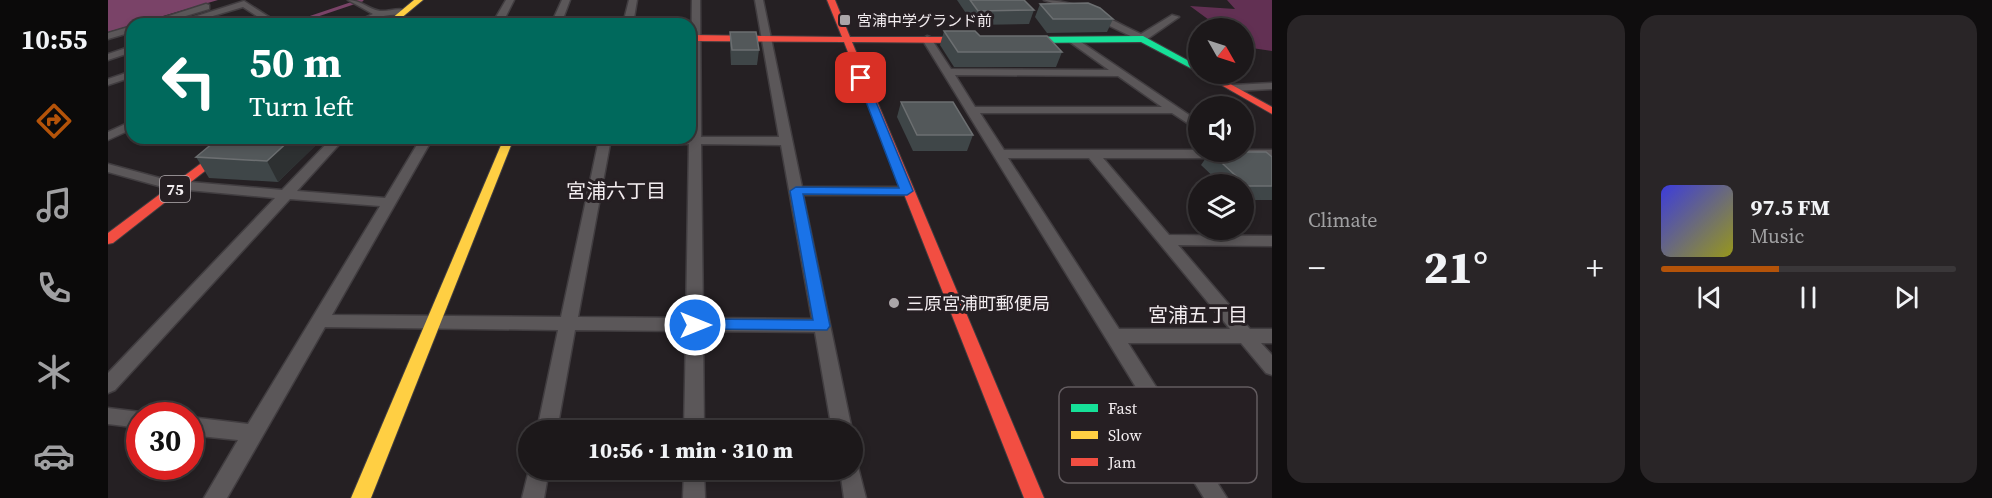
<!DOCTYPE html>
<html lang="en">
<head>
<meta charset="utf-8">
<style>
  :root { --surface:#1c181a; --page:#292527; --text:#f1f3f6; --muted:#a0a0a2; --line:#3a3739; --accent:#b45309 }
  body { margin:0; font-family:"Source Serif 4","Noto Sans JP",serif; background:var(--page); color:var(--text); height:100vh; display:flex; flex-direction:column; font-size:22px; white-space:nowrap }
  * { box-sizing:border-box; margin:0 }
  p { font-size:20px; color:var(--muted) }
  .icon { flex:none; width:33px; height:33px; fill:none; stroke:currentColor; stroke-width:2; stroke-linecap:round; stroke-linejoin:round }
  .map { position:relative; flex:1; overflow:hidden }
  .drawer { display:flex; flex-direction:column; gap:15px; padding:15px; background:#0f0d0e; width:720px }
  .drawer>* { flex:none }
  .hud { position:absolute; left:18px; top:18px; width:570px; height:126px; border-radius:18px; box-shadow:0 3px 9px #0003,0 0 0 2px var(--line); background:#00695c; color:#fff; overflow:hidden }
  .needle { width:39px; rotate:129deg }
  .tools { position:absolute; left:1080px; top:18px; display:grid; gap:12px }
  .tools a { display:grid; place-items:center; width:66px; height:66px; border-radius:50%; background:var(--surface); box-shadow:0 3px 9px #0003,0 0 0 2px var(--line); font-size:30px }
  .speed { position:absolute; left:18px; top:402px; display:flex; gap:12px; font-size:30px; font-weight:700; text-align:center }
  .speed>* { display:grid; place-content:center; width:78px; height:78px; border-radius:50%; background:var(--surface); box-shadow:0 3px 9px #0003,0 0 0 2px var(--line); line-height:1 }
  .speed .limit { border:9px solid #d22; background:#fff; color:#111 }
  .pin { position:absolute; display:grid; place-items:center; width:51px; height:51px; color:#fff; margin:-26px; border-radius:12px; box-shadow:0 3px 9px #0006 }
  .me { position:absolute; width:66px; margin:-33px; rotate:90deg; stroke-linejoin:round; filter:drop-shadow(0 0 4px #0008) }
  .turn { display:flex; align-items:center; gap:21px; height:126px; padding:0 24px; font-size:27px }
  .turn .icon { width:78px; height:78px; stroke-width:2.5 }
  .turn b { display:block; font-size:42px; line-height:51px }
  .big { font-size:45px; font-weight:800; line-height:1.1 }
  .drawer .tile { flex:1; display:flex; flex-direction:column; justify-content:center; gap:9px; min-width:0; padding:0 21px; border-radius:18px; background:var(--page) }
  .song { display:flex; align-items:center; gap:18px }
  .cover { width:72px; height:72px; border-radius:9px; background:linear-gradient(135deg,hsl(240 70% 55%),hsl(60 70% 35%)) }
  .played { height:6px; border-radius:3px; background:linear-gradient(90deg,var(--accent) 40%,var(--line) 40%) }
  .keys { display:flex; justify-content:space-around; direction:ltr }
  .heat { display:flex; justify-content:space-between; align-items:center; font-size:33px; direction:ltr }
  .drawer .tiles { flex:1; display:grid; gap:15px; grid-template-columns:repeat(2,1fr) }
  .trip { position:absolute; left:410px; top:420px; width:345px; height:60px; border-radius:30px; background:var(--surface); box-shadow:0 3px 9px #0003,0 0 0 2px var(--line); font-weight:800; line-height:60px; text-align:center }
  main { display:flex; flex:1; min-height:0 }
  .tabs { display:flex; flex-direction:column; width:108px; justify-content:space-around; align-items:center; background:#0b0a0a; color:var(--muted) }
  .tabs .icon { width:42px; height:42px }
  .tabs .current { color:var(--accent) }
  .tabs b { font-size:27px; color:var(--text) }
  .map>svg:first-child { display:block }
  .forest { fill:#623053 }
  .water { fill:#7a4368 }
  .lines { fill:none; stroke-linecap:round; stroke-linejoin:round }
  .stream { stroke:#7a4368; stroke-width:3 }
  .street-casing { stroke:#413d40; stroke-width:3 }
  .fast-casing { stroke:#413d40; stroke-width:2 }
  .slow-casing { stroke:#413d40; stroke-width:2 }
  .jam-casing { stroke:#413d40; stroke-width:2 }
  .street { fill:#5b5759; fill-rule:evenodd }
  .fast { fill:#16e098; fill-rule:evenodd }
  .slow { fill:#ffcf43; fill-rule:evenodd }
  .jam { fill:#f24e42; fill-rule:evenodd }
  .wall { fill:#3f4648 }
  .shaded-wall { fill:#2d3031 }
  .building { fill:#53585a; stroke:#6c6f71; stroke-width:1.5 }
  .route { fill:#1a73e8; stroke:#114b97; stroke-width:1.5 }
  .poi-dot { fill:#aaa5a8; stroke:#261f23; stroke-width:2 }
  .labels { text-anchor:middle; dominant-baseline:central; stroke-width:6; stroke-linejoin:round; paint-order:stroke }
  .far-poi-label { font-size:15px; fill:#f2ecef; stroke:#261f23; text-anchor:start }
  .shield { fill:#261f23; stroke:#b5aeb2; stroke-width:1.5 }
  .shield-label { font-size:16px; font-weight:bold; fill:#f2ecef }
  .poi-label { font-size:18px; fill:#f2ecef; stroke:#261f23; text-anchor:start }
  .neighbourhood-label { font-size:20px; fill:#f2ecef; stroke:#261f23 }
  .key { fill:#261f23; stroke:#635c60; stroke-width:1.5 }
  .key-label { font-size:16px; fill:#f2ecef }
</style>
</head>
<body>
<main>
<nav class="tabs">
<b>10:55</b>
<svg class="icon current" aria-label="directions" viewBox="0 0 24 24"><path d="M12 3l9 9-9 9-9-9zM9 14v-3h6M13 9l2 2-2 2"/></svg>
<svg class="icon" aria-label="music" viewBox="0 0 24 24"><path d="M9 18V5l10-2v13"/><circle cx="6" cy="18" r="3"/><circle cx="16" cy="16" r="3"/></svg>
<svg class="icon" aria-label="phone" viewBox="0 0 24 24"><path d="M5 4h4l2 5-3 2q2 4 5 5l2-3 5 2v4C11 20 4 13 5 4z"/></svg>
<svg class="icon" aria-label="climate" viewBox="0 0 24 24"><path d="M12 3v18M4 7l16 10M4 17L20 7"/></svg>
<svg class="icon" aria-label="car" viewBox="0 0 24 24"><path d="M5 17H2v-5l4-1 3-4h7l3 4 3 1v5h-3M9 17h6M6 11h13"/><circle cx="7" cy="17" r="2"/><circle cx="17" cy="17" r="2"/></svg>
</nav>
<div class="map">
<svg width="1164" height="498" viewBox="0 0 1164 498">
  <rect width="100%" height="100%" fill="#252023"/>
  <path class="forest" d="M1119 0H1164V51L1137 47 1136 28H1112L1082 6 1127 9Z"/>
  <path class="water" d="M0 0H110L0 32Z"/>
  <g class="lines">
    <path class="stream" d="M183 24 254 0"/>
    <g class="street-casing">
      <g id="street">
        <path d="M240 0C253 0 260 9 272 11 281 12 292 6 300 12 294 16 289 14 282 15 268 16 258 24 243 24L265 14Z"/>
        <path d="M398 0H406L394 24H384Z"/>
        <path d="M454 0H462L453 24H443Z"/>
        <path d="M521 0H529L525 24H515Z"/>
        <path d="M584 0H592L593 137H671L647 0H655L694 187H799L806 191 799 195H695L744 430H724L707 332 595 331 596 430H576L578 331 467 330 449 430H429L450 330 217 327 119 498H96L130 440 82 435V417L140 424 272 206 182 199 7 390 0 393V373L167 198 58 188 0 172V164L59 180 174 190 224 138H237L189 191 277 198 313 138H582ZM322 143 490 144 453 317 224 315ZM502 144H581L578 318 470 317ZM593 144 673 145 704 319 595 318Z"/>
        <path d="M936 0C970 0 1003 20 1033 34L1064 15 1071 17 1035 42 983 17Z"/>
        <path d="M136 1 172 24H161L135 7 98 18 108 24H96L86 17Z"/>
        <path d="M98 4 101 5V9L51 24H36Z"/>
        <path d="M24 26V32L0 39V33Z"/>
        <path d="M819 36 822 37 843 69 1001 70 959 40 967 38 1090 121V130L1064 113H872L896 150H1164V158H995L1061 235 1164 236V246L1070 245 1142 329H1164V343H1153L1164 355V375L1158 373 1133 343H1020L1119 498H1096L814 39ZM847 75 1010 76 1054 107H867ZM900 158H981L1122 329H1011Z"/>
        <path d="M24 46V52L0 60V54Z"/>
        <path d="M24 71V77L0 85V79Z"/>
        <path d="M1164 83V89L1125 91 1120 88 1125 85Z"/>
        <path d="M24 121V129L0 140V132Z"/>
        <path d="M0 408 32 412 40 416H32V428L0 424Z"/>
        <path d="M744 461 749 463 758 498H736L732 470H744Z"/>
        <path d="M421 470H441L436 498H414Z"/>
        <path d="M576 470H596L597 498H575Z"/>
      </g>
    </g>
    <g class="fast-casing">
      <path id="fast" d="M1035 36 1090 66V72L1033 42 918 43 914 40 918 37Z"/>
    </g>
    <g class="slow-casing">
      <g id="slow">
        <path d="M306 0H315L286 24H277Z"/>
        <path d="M396 138H406L263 498H243Z"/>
      </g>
    </g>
    <g class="jam-casing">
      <g id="jam">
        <path d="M719 0H727L742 37H858L862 40 858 43 744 42 936 498H916L736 42 582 41V35L734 37Z"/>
        <path d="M1094 74H1104L1164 107V114Z"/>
        <path d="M127 138H139L5 243 0 244V233Z"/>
      </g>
    </g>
    <use href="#street" class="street"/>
    <use href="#fast" class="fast"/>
    <use href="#slow" class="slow"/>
    <use href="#jam" class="jam"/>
  </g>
  <g class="wall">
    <path d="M849 0H916L926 10 921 24 866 25Z"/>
    <path d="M932 4 1005 19 999 32 939 33 927 17Z"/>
    <path d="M836 31 872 36 954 52 948 67H846L832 45Z"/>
    <path d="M622 32 651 50 649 65H623L622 46Z"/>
    <path d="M793 102 865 135 859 151H805L789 117Z"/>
    <path d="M210 143 170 182 101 178 88 157Z"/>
    <path d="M1102 152 1164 157V200H1136V184H1113L1093 165Z"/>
  </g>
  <path class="shaded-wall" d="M184 138H207L210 143 170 182 159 161Z"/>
  <g class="building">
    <path d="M862 0H916L926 10 870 11Z"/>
    <path d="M980 3 992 8 1005 19H945L932 4Z"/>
    <path d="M836 31H867L872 36H939L954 52H850Z"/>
    <path d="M622 32H648L651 50H624Z"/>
    <path d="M793 102H845L865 135H809Z"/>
    <path d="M111 138H184L159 161 88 157Z"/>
    <path d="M1102 152H1158L1164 157V186H1139Z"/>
  </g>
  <path class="route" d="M753 75 758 78 805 191 799 195 695 194 722 326 719 330 581 329 579 325 587 319 705 320 682 191 688 187 791 188 749 78Z"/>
  <g class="poi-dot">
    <rect x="731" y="14" width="12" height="12" rx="3"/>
    <circle cx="786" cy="303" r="6"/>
  </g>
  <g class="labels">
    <g class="far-poi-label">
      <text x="749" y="20">宮浦中学グランド前</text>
    </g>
    <rect class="shield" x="52" y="176" width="30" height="26" rx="4.5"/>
    <g class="shield-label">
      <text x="67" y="189">75</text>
    </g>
    <g class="poi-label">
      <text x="798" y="303">三原宮浦町郵便局</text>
    </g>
    <g class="neighbourhood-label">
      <text x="508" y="191">宮浦六丁目</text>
      <text x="1090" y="315">宮浦五丁目</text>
    </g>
  </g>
  <rect x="951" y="387" width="198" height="96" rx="9" class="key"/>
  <rect x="963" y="404" width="27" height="8" fill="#16e098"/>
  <rect x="963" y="431" width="27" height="8" fill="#ffcf43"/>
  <rect x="963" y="458" width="27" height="8" fill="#f24e42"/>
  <g class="key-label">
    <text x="1000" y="414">Fast</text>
    <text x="1000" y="441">Slow</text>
    <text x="1000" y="468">Jam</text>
  </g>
</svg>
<div class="tools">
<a><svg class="needle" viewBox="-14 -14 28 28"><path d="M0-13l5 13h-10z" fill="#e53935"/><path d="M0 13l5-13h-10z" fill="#a0a0a2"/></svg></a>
<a><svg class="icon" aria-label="sound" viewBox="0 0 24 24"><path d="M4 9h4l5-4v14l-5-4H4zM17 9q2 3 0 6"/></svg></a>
<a><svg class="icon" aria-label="layers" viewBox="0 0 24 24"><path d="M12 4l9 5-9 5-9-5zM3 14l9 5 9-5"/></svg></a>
</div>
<div class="speed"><div class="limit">30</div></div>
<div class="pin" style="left:753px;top:78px;background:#d93025"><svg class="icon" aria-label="arrive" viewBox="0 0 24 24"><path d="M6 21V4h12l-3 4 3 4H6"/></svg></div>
<svg class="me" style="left:587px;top:325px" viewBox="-20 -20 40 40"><circle r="17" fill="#1a73e8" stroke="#fff" stroke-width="3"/><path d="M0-11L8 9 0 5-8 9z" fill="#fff"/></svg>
<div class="trip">10:56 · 1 min · 310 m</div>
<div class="hud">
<div class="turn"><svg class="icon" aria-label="left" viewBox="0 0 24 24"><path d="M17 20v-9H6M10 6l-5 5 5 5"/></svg><div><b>50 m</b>Turn left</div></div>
</div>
</div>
<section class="drawer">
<div class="tiles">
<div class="tile"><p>Climate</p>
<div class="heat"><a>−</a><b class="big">21°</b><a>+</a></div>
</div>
<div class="tile">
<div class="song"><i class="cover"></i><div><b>97.5 FM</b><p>Music</p></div></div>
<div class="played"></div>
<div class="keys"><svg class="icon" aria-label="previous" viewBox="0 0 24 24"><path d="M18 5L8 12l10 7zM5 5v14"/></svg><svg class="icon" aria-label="pause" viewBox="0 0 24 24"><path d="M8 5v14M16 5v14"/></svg><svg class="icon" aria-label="next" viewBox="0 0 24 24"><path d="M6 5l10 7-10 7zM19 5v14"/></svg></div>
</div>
</div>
</section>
</main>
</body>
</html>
